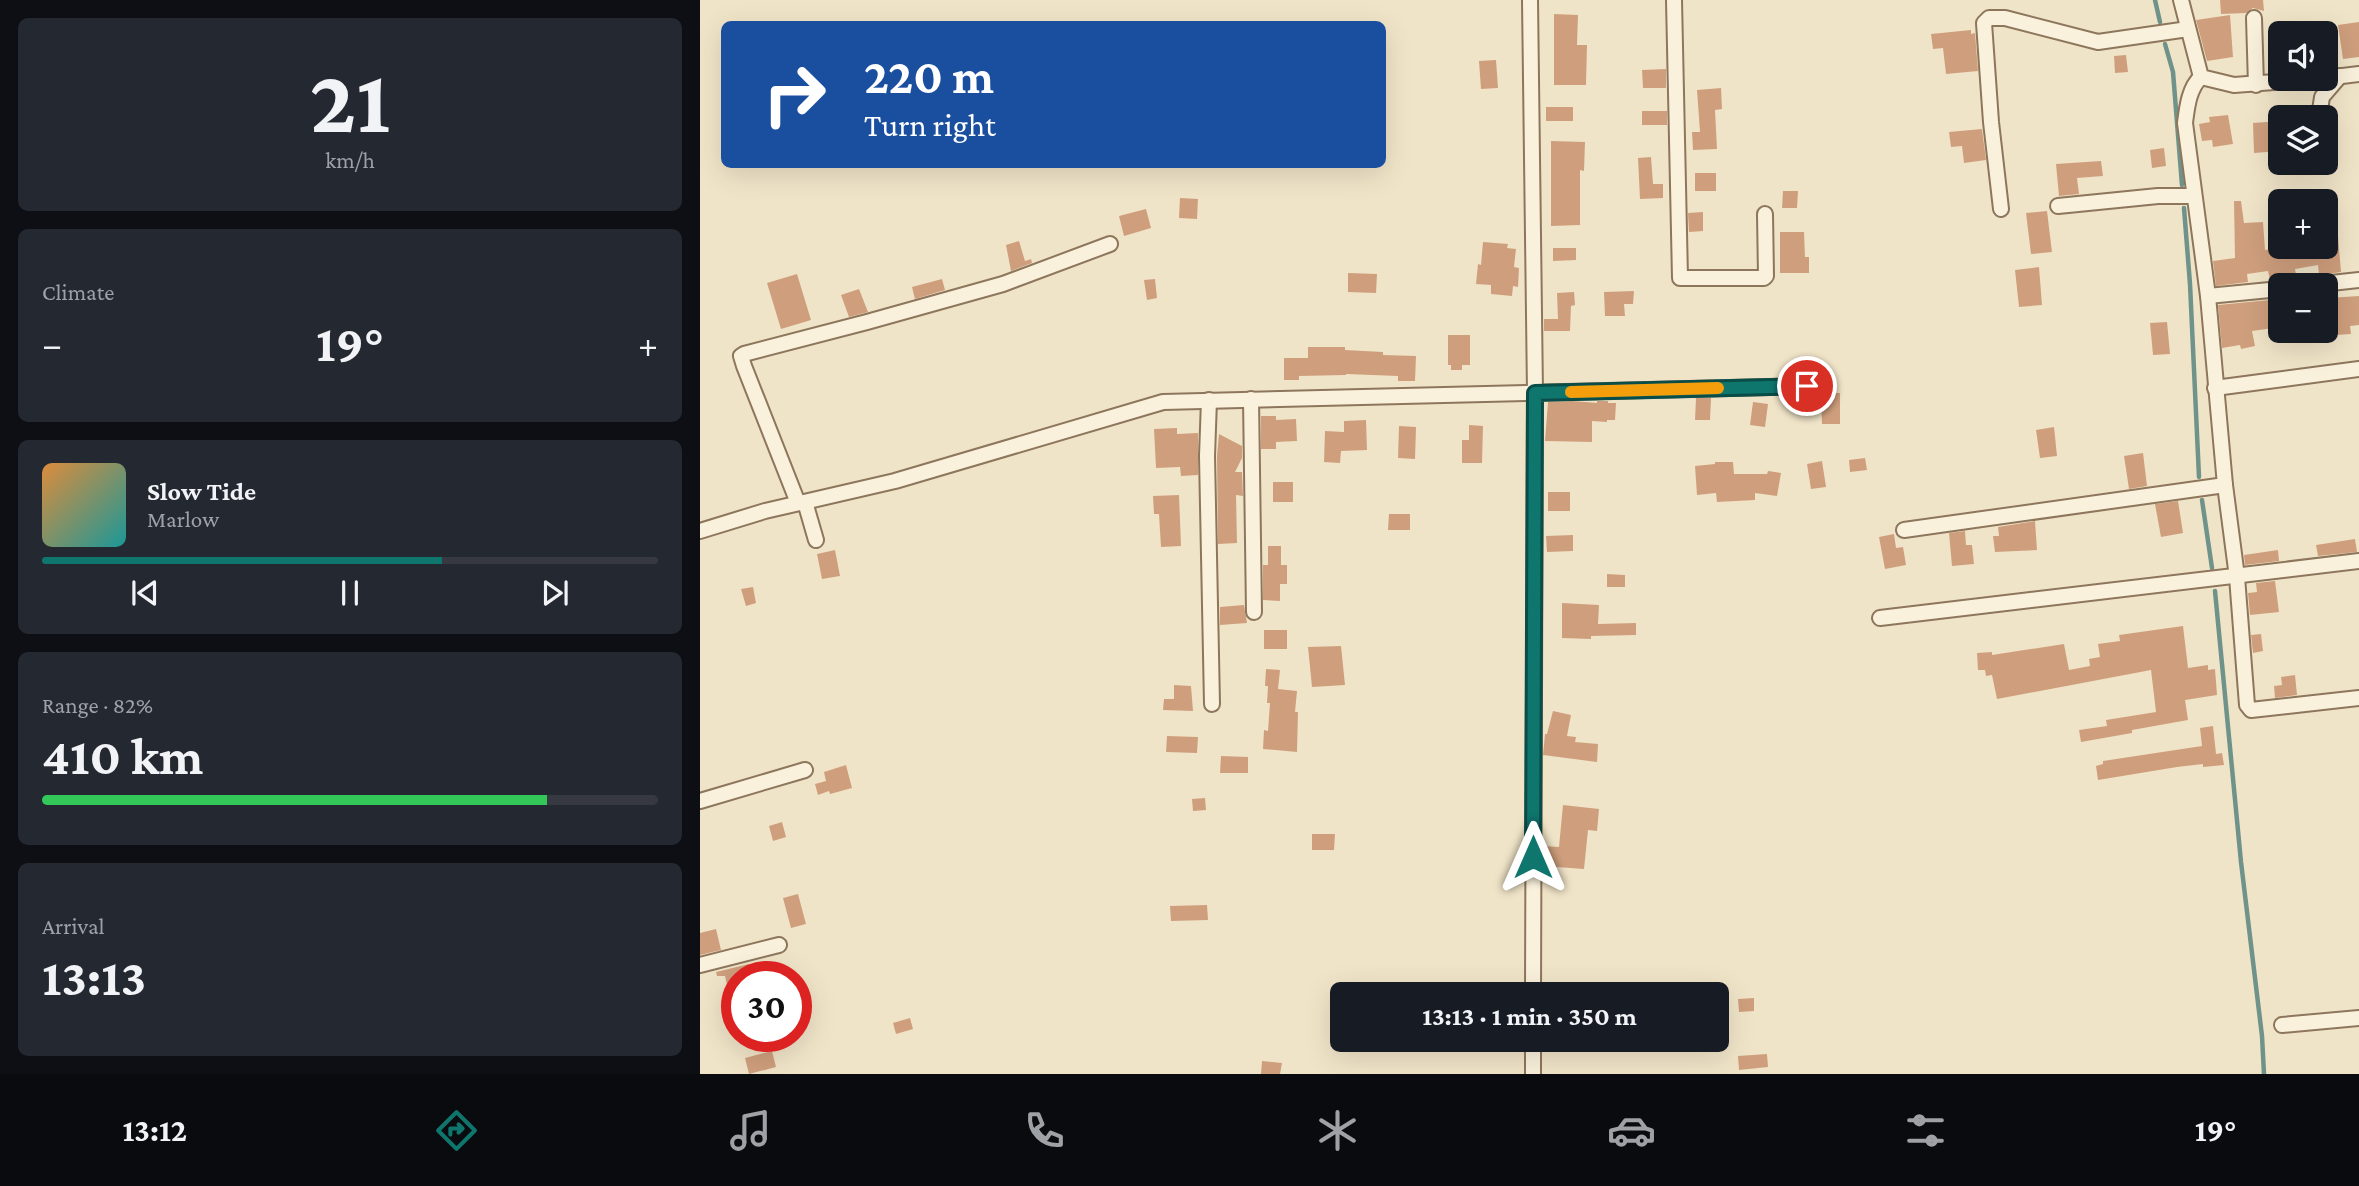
<!DOCTYPE html>
<html lang="en">
<head>
<meta charset="utf-8">
<style>
  :root { --surface:#171b24; --page:#242831; --text:#f1f3f6; --muted:#9ea1a6; --line:#363941; --accent:#0f766e }
  body { margin:0; font-family:"Crimson Pro",serif; background:var(--page); color:var(--text); height:100vh; display:flex; flex-direction:column; font-size:26px; white-space:nowrap }
  * { box-sizing:border-box; margin:0 }
  p { font-size:23px; color:var(--muted) }
  .icon { flex:none; width:38px; height:38px; fill:none; stroke:currentColor; stroke-width:2; stroke-linecap:round; stroke-linejoin:round }
  .map { position:relative; flex:1; overflow:hidden }
  .panel { display:flex; flex-direction:column; gap:18px; padding:18px; background:#0d0f14; width:700px }
  .panel>* { flex:none }
  .guide { position:absolute; left:21px; top:21px; width:665px; height:147px; border-radius:10px; box-shadow:0 7px 28px #0002; background:#1a4fa0; color:#fff; overflow:hidden }
  .tools { position:absolute; left:1568px; top:21px; display:grid; gap:14px }
  .tools a { display:grid; place-items:center; width:70px; height:70px; border-radius:10px; background:var(--surface); box-shadow:0 7px 28px #0002; font-size:35px }
  .speed { position:absolute; left:21px; top:961px; display:flex; gap:14px; font-size:35px; font-weight:700; text-align:center }
  .speed>* { display:grid; place-content:center; width:91px; height:91px; border-radius:50%; background:var(--surface); box-shadow:0 7px 28px #0002; line-height:1 }
  .speed .limit { border:10px solid #d22; background:#fff; color:#111 }
  .pin { position:absolute; display:grid; place-items:center; width:60px; height:60px; color:#fff; margin:-30px; border:4px solid #fff; border-radius:50%; box-shadow:0 2px 7px #0007 }
  .me { position:absolute; width:77px; margin:-38px; rotate:0deg; stroke-linejoin:round; filter:drop-shadow(0 0 5px #0008) }
  .turn { display:flex; align-items:center; gap:24px; height:147px; padding:0 28px; font-size:32px }
  .turn .icon { width:91px; height:91px; stroke-width:2.5 }
  .turn b { display:block; font-size:49px; line-height:60px }
  .big { font-size:52px; font-weight:700; line-height:1.1 }
  .panel .tile { flex:1; display:flex; flex-direction:column; justify-content:center; gap:10px; min-width:0; padding:0 24px; border-radius:10px; background:var(--page) }
  .panel .dial { align-items:center; gap:0 }
  .dial b { font-size:91px; line-height:1 }
  .song { display:flex; align-items:center; gap:21px }
  .cover { width:84px; height:84px; border-radius:10px; background:linear-gradient(135deg,hsl(30 70% 55%),hsl(180 70% 35%)) }
  .played { height:7px; border-radius:4px; background:linear-gradient(90deg,var(--accent) 65%,var(--line) 65%) }
  .keys { display:flex; justify-content:space-around; direction:ltr }
  .heat { display:flex; justify-content:space-between; align-items:center; font-size:38px; direction:ltr }
  .charge { height:10px; border-radius:5px; background:linear-gradient(90deg,#34c759 82%,var(--line) 0) }
  .trip { position:absolute; left:630px; top:982px; width:399px; height:70px; border-radius:10px; background:var(--surface); box-shadow:0 7px 28px #0002; font-weight:700; line-height:70px; text-align:center }
  .tabs { display:flex; height:112px; justify-content:space-around; align-items:center; background:#090b0e; color:var(--muted) }
  .tabs .icon { width:49px; height:49px }
  .tabs .current { color:var(--accent) }
  .tabs b { font-size:32px; color:var(--text) }
  main { display:flex; flex:1; min-height:0 }
  .map>svg:first-child { display:block }
  .lines { fill:none; stroke-linecap:round; stroke-linejoin:round }
  .stream { stroke:#6f938a; stroke-width:4.5 }
  .building { fill:#cf9f7d }
  .minor-casing { stroke:#8d765c; stroke-width:18 }
  .minor { stroke:#faf1dc; stroke-width:14 }
  .route-casing { stroke:#0a4d48; stroke-width:18 }
  .route { stroke:#0f766e; stroke-width:12 }
  .slow { stroke:#f59e0b; stroke-width:12 }
</style>
</head>
<body>
<main>
<section class="panel">
<div class="tile dial"><b>21</b><p>km/h</p></div>
<div class="tile"><p>Climate</p>
<div class="heat"><a>−</a><b class="big">19°</b><a>+</a></div>
</div>
<div class="tile">
<div class="song"><i class="cover"></i><div><b>Slow Tide</b><p>Marlow</p></div></div>
<div class="played"></div>
<div class="keys"><svg class="icon" aria-label="previous" viewBox="0 0 24 24"><path d="M18 5L8 12l10 7zM5 5v14"/></svg><svg class="icon" aria-label="pause" viewBox="0 0 24 24"><path d="M8 5v14M16 5v14"/></svg><svg class="icon" aria-label="next" viewBox="0 0 24 24"><path d="M6 5l10 7-10 7zM19 5v14"/></svg></div>
</div>
<div class="tile"><p>Range · 82%</p><b class="big">410 km</b><div class="charge"></div></div>
<div class="tile"><p>Arrival</p><b class="big">13:13</b></div>
</section>
<div class="map">
<svg width="1659" height="1074" viewBox="0 0 1659 1074">
  <rect width="100%" height="100%" fill="#f0e4c8"/>
  <g class="lines">
    <g class="stream">
      <path d="M1455 0 1460 22"/>
      <path d="M1465 44 1473 72 1482 185"/>
      <path d="M1484 208 1490 284 1499 477"/>
      <path d="M1502 500 1512 568"/>
      <path d="M1515 591 1541 862 1562 1036 1564 1074"/>
    </g>
  </g>
  <g class="building">
    <path d="M1520 0H1563L1564 11 1553 8 1546 13 1521 14Z"/>
    <path d="M854 14 878 15 877 45H887L886 85H854Z"/>
    <path d="M1530 15 1533 57 1507 61 1496 20Z"/>
    <path d="M1659 22V57L1643 59 1638 25Z"/>
    <path d="M1271 30V34L1275 33 1278 71 1246 74 1243 48 1233 49 1231 34Z"/>
    <path d="M1426 55 1428 72 1415 73 1414 56Z"/>
    <path d="M796 60 798 88 781 89 779 61Z"/>
    <path d="M966 69V88H943L942 70Z"/>
    <path d="M1021 88 1022 109 1015 110 1017 149 993 150 992 132H1000L997 90Z"/>
    <rect x="846" y="107" width="27" height="14"/>
    <rect x="942" y="111" width="25" height="14"/>
    <path d="M1528 115 1533 144 1513 147 1512 140 1502 141 1499 124 1510 122 1509 117Z"/>
    <path d="M1580 121V151L1554 153 1553 123Z"/>
    <path d="M1282 129 1286 160 1264 163 1262 146 1251 147 1249 132Z"/>
    <path d="M851 141 885 142 884 171 880 170V225L851 226Z"/>
    <path d="M1464 148 1466 166 1452 168 1450 150Z"/>
    <path d="M951 157 953 184H963V198L940 199 938 158Z"/>
    <path d="M1401 161 1403 176 1377 178 1379 194 1359 196 1356 164Z"/>
    <rect x="995" y="173" width="21" height="18"/>
    <path d="M1083 191H1098L1097 208H1082Z"/>
    <path d="M480 198 498 199 497 219 479 218Z"/>
    <path d="M1534 201H1541L1544 223 1563 222 1565 250 1577 248 1578 253 1626 247V243H1629L1626 213 1636 212 1641 272 1619 275 1618 265 1595 269 1598 285H1589L1583 280H1570L1568 271 1547 274 1548 282 1516 286 1513 261 1535 258Z"/>
    <path d="M446 209 451 228 424 236 419 216Z"/>
    <path d="M1347 211 1352 252 1331 254 1326 213Z"/>
    <path d="M1003 212V231L989 232 988 213Z"/>
    <path d="M1080 232H1104L1105 257H1109V273H1080Z"/>
    <path d="M319 241 325 261 331 259 332 263 311 271 306 245Z"/>
    <path d="M783 242 808 244 807 248 816 249 814 267 819 268 818 287 813 286 812 296 791 294V285L776 284 778 264 781 265Z"/>
    <path d="M853 248H876V260L853 261Z"/>
    <path d="M1339 267 1342 305 1319 307 1315 270Z"/>
    <path d="M648 273 677 274 676 293 648 292Z"/>
    <path d="M97 274 111 320 81 329 67 283Z"/>
    <path d="M242 279 245 290 215 299 212 287Z"/>
    <path d="M455 279 457 298 447 300 444 280Z"/>
    <path d="M159 289 168 312 149 317 141 295Z"/>
    <path d="M934 291 933 304H924L925 316H905L904 292Z"/>
    <path d="M874 292 875 305 871 306 870 331H844V319H858L857 293Z"/>
    <path d="M1659 296V325L1650 326 1651 334 1636 335V332L1626 333V311H1630L1629 298Z"/>
    <path d="M1580 299V327L1552 331 1555 346 1541 349 1540 345 1522 348 1518 305Z"/>
    <path d="M1467 322 1470 354 1453 355 1450 323Z"/>
    <path d="M748 335H770V365H762V370H751V365H748Z"/>
    <path d="M608 347H645V350L683 352V355L716 356 715 381H698V376L646 374V375L599 376V380H584V358H608Z"/>
    <path d="M1121 393H1140V424H1122Z"/>
    <path d="M996 398H1011L1010 420H995Z"/>
    <path d="M873 401 897 403V401H908V403H916L915 420H907V422L892 421V442L845 441 848 402Z"/>
    <path d="M1053 402 1068 404 1065 427 1050 425Z"/>
    <path d="M561 416H576V420L596 419 597 441 576 442V449H561Z"/>
    <path d="M666 420 667 450 641 451 640 463 624 462 625 431 644 432V421Z"/>
    <path d="M769 425 783 426 782 463H762V440H769Z"/>
    <path d="M699 426 716 427 715 459 698 458Z"/>
    <path d="M1354 427 1357 456 1340 458 1336 430Z"/>
    <path d="M477 428V434L498 433V475L481 476 480 467 456 468 454 429Z"/>
    <path d="M519 434 542 446V458L535 472H542L543 496 536 495 537 543 518 544 517 456Z"/>
    <path d="M1443 453 1447 486 1429 489 1424 456Z"/>
    <path d="M1165 458 1167 470 1150 472 1149 460Z"/>
    <path d="M1122 461 1126 487 1111 489 1107 464Z"/>
    <path d="M1015 462H1033L1034 474H1067L1068 471 1081 473 1077 496 1055 493V500L1017 502 1016 493 997 495 995 466 1015 464Z"/>
    <rect x="573" y="482" width="20" height="20"/>
    <rect x="848" y="492" width="22" height="19"/>
    <path d="M479 495 481 546 461 547 459 514H454L453 496Z"/>
    <path d="M1478 501 1483 533 1461 537 1455 504Z"/>
    <path d="M689 514H710V530H688Z"/>
    <path d="M1335 521 1337 550 1295 552 1293 536H1299L1298 527Z"/>
    <path d="M1265 531 1266 545H1272L1274 564 1252 566 1249 533Z"/>
    <path d="M1194 534 1196 548 1203 547 1206 565 1185 569 1179 537Z"/>
    <path d="M873 535V551L847 552 846 536Z"/>
    <path d="M1655 539 1657 552 1618 556 1616 545Z"/>
    <path d="M568 546H581V565H587V584H580V601L563 600V565H568Z"/>
    <path d="M135 550 140 576 122 579 117 554Z"/>
    <path d="M1578 550 1579 561 1545 565 1544 555Z"/>
    <path d="M907 574 925 575V587H907Z"/>
    <path d="M1575 581 1579 612 1550 615 1548 593 1557 592 1556 583Z"/>
    <path d="M53 587 56 603 46 606 41 589Z"/>
    <path d="M862 603 899 605 898 624 936 623V635L891 636V639L862 638Z"/>
    <path d="M544 605 547 623 520 625V607Z"/>
    <path d="M1483 626 1488 668 1508 665V670L1515 669 1517 695 1485 700 1488 720 1432 730V733L1381 742 1379 730 1407 726 1406 720 1456 712 1451 670 1297 699 1292 675 1286 676 1285 670H1278L1277 653 1292 652V655L1364 644 1369 670 1390 666 1389 659 1400 657 1398 644 1420 641 1419 635Z"/>
    <rect x="564" y="630" width="23" height="19"/>
    <path d="M1561 634 1563 651 1553 653 1551 635Z"/>
    <path d="M641 646 645 685 612 687 608 647Z"/>
    <path d="M566 669 580 670 578 689 597 691 595 712H598L597 752 563 749 564 730 568 731 570 703H567L568 686H565Z"/>
    <path d="M1595 675 1597 695 1575 698 1574 686 1582 685 1581 677Z"/>
    <path d="M474 685 491 686 493 711 463 710 464 699H474Z"/>
    <path d="M853 711 871 715 867 736 876 737 875 742 898 744 897 762 843 755 845 734H847Z"/>
    <path d="M1513 726 1516 754 1522 753 1524 765 1503 767V764L1477 767 1398 780 1396 766 1403 764V761L1502 746 1500 728Z"/>
    <path d="M467 736 498 737 497 753 466 752Z"/>
    <path d="M521 756 548 757V773H520Z"/>
    <path d="M146 765 152 788 130 794 129 791 118 795 115 784 126 781 124 772Z"/>
    <path d="M505 798 506 810 493 811 492 799Z"/>
    <path d="M863 805 899 809 897 831 888 830 884 869 843 866V846L859 847Z"/>
    <path d="M82 822 86 837 73 841 69 826Z"/>
    <path d="M612 834H635L634 850H612Z"/>
    <path d="M98 894 106 924 91 928 83 898Z"/>
    <path d="M507 905 508 920 471 921 470 906Z"/>
    <path d="M16 929 21 950 0 955V933Z"/>
    <path d="M49 964 52 976H37V987L28 989 25 976H17L16 972Z"/>
    <path d="M1054 998V1011L1039 1012 1038 999Z"/>
    <path d="M210 1018 213 1029 196 1034 193 1023Z"/>
    <path d="M72 1051 76 1067 49 1074 45 1058Z"/>
    <path d="M1067 1054 1068 1067 1039 1070 1038 1056Z"/>
    <path d="M562 1061 582 1063 580 1074H561Z"/>
  </g>
  <g class="lines">
    <g class="minor-casing">
      <g id="minor">
        <path d="M830 0 835 393 833 994"/>
        <path d="M974 0 980 278H1064L1066 276 1065 214"/>
        <path d="M1481 0 1501 77 1534 85 1615 79"/>
        <path d="M1554 18 1556 85"/>
        <path d="M1501 77C1489 88 1487 107 1485 123L1508 296 1525 485 1537 577 1547 705 1551 710 1659 698"/>
        <path d="M1626 78 1659 74"/>
        <path d="M1619 117 1622 97 1640 76"/>
        <path d="M1358 206 1458 196H1493"/>
        <path d="M1301 209 1291 122 1284 23 1289 18H1305L1398 42 1488 29"/>
        <path d="M1613 285 1659 280"/>
        <path d="M1508 296 1580 289"/>
        <path d="M1515 388 1659 369"/>
        <path d="M551 399 554 612"/>
        <path d="M509 400 507 456 512 704"/>
        <path d="M105 502 116 540"/>
        <path d="M98 503 44 366 41 356 44 354 167 322 303 284 410 244"/>
        <path d="M1204 530 1525 485"/>
        <path d="M0 531 65 511 195 481 463 402 1107 386"/>
        <path d="M1180 618 1659 561"/>
        <path d="M0 801 105 770"/>
        <path d="M0 965 79 945"/>
        <path d="M1582 1025 1659 1018"/>
        <path d="M833 1074V1040"/>
      </g>
    </g>
    <use href="#minor" class="minor"/>
  </g>
  <g class="lines">
    <g class="route-casing">
      <path id="route" d="M833 857 835 393 1107 386"/>
    </g>
    <use href="#route" class="route"/>
    <path class="slow" d="M871 392 1018 388"/>
  </g>
</svg>
<div class="tools">
<a><svg class="icon" aria-label="sound" viewBox="0 0 24 24"><path d="M4 9h4l5-4v14l-5-4H4zM17 9q2 3 0 6"/></svg></a>
<a><svg class="icon" aria-label="layers" viewBox="0 0 24 24"><path d="M12 4l9 5-9 5-9-5zM3 14l9 5 9-5"/></svg></a>
<a>+</a>
<a>−</a>
</div>
<div class="speed"><div class="limit">30</div></div>
<div class="pin" style="left:1107px;top:386px;background:#d93025"><svg class="icon" aria-label="arrive" viewBox="0 0 24 24"><path d="M6 21V4h12l-3 4 3 4H6"/></svg></div>
<svg class="me" style="left:833px;top:857px" viewBox="-20 -20 40 40"><path d="M0-17L14 15 0 8-14 15z" fill="#0f766e" stroke="#fff" stroke-width="4"/></svg>
<div class="trip">13:13 · 1 min · 350 m</div>
<div class="guide">
<div class="turn"><svg class="icon" aria-label="right" viewBox="0 0 24 24"><path d="M7 20v-9h11M14 6l5 5-5 5"/></svg><div><b>220 m</b>Turn right</div></div>
</div>
</div>
</main>
<nav class="tabs">
<b>13:12</b>
<svg class="icon current" aria-label="directions" viewBox="0 0 24 24"><path d="M12 3l9 9-9 9-9-9zM9 14v-3h6M13 9l2 2-2 2"/></svg>
<svg class="icon" aria-label="music" viewBox="0 0 24 24"><path d="M9 18V5l10-2v13"/><circle cx="6" cy="18" r="3"/><circle cx="16" cy="16" r="3"/></svg>
<svg class="icon" aria-label="phone" viewBox="0 0 24 24"><path d="M5 4h4l2 5-3 2q2 4 5 5l2-3 5 2v4C11 20 4 13 5 4z"/></svg>
<svg class="icon" aria-label="climate" viewBox="0 0 24 24"><path d="M12 3v18M4 7l16 10M4 17L20 7"/></svg>
<svg class="icon" aria-label="car" viewBox="0 0 24 24"><path d="M5 17H2v-5l4-1 3-4h7l3 4 3 1v5h-3M9 17h6M6 11h13"/><circle cx="7" cy="17" r="2"/><circle cx="17" cy="17" r="2"/></svg>
<svg class="icon" aria-label="filters" viewBox="0 0 24 24"><path d="M4 7h16M4 17h16"/><circle cx="9" cy="7" r="2"/><circle cx="15" cy="17" r="2"/></svg>
<b>19°</b>
</nav>
</body>
</html>
